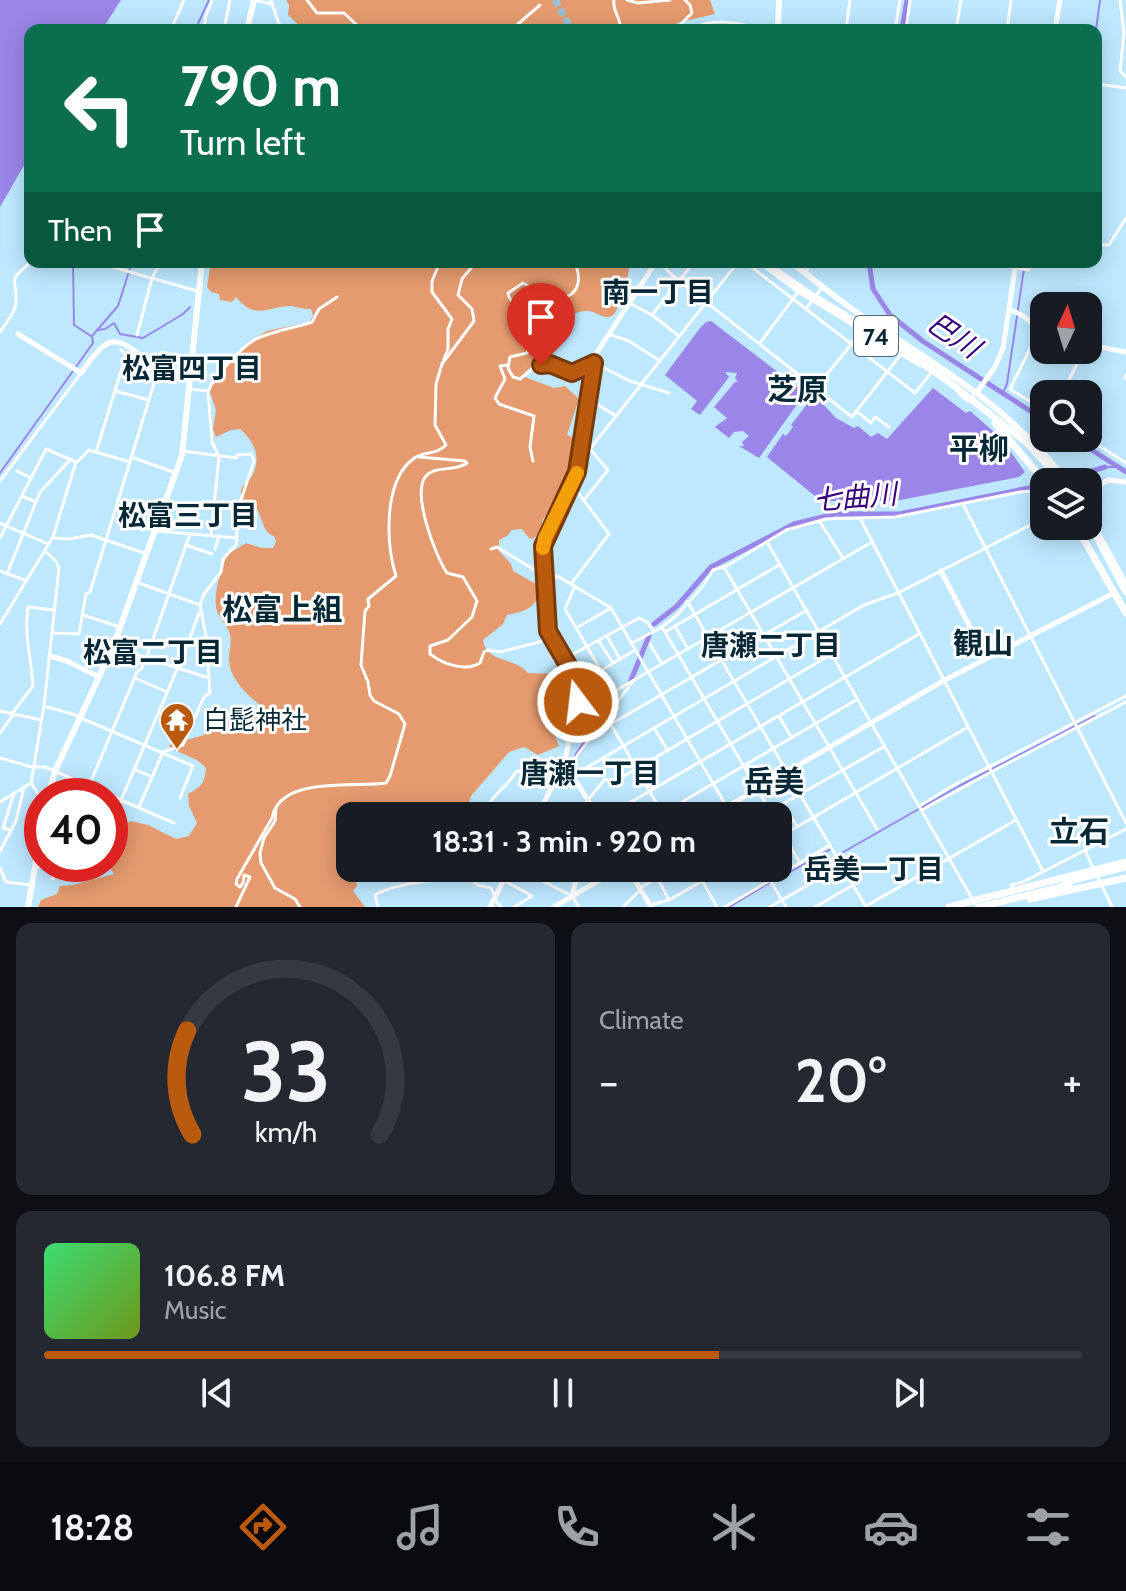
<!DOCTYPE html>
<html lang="en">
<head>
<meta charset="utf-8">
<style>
  :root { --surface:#171b24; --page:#242831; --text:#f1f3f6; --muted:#9ea1a6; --line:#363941; --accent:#b95a0e }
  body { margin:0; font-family:Cabin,"Noto Sans JP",sans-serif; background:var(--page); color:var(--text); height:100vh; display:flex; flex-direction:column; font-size:30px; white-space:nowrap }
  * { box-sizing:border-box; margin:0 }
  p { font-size:26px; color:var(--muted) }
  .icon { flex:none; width:44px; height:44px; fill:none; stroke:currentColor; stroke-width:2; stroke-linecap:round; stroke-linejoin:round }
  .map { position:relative; height:907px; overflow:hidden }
  .details { display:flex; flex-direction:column; gap:16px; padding:16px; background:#0d0f14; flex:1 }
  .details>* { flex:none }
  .guide { position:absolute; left:24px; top:24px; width:1078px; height:244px; border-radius:16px; box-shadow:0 4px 20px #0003; background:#0b6e4f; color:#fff; overflow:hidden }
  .needle { width:52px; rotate:4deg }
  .buttons { position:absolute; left:1030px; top:292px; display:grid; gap:16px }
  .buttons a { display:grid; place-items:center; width:72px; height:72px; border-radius:16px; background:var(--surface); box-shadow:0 4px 20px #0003; font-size:40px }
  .speed { position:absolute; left:24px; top:778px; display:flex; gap:16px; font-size:40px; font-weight:700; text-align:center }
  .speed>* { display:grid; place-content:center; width:104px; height:104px; border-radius:50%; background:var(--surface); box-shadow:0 4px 20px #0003; line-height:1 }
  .speed .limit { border:12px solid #d22; background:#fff; color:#111 }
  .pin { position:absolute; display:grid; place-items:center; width:68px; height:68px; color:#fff; margin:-82px -34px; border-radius:50% 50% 50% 0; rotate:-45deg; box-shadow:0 0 8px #0007 }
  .pin .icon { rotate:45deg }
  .me { position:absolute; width:88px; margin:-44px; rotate:345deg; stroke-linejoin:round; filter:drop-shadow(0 0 6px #0008) }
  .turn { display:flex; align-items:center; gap:28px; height:168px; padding:0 24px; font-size:36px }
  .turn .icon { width:104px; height:104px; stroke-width:2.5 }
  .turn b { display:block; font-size:56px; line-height:68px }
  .then { display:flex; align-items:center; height:76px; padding:0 24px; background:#0003; gap:16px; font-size:30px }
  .big { font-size:60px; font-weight:700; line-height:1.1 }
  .details .card { flex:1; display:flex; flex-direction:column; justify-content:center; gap:12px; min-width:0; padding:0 28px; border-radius:16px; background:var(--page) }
  .details .dial { align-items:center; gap:0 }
  .dial svg { height:208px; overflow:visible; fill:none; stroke:var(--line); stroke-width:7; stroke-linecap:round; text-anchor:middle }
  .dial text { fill:var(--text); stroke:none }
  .song { display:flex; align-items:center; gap:24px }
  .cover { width:96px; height:96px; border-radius:12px; background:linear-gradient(135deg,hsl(140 70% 55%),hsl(80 70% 35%)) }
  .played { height:8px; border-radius:4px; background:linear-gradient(90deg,var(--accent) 65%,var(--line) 65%) }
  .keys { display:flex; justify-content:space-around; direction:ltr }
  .heat { display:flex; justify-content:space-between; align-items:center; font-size:44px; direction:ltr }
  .details .tiles { flex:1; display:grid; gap:16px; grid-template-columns:1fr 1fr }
  .card:last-child { grid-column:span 2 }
  .trip { position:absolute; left:336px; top:802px; width:456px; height:80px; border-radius:16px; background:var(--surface); box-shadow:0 4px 20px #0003; font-weight:700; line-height:80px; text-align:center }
  .tabs { display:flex; height:128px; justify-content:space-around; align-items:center; background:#090b0e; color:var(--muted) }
  .tabs .icon { width:56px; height:56px }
  .tabs .current { color:var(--accent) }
  .tabs b { font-size:36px; color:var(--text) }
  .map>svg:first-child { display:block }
  .green { fill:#e59b6f }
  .water { fill:#9986e8 }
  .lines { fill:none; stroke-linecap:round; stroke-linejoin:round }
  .stream { stroke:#9986e8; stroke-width:2 }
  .river { stroke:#9986e8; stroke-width:5 }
  .highway-tunnel { stroke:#99c2d7; stroke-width:7; stroke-dasharray:7 3.5; stroke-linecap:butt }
  .street { stroke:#fff; stroke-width:3 }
  .secondary { stroke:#fff; stroke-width:5 }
  .primary { stroke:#fff; stroke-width:6 }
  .highway { stroke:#fff; stroke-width:7 }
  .route-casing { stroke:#783a09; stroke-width:20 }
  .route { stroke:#b95a0e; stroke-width:14 }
  .slow { stroke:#f59e0b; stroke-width:14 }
  .labels { text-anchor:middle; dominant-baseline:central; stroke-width:6; stroke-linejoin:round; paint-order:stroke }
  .shield { fill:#fff; stroke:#516872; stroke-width:2 }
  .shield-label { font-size:24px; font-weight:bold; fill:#072836 }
  .poi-label { font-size:26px; fill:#072836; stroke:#fff; text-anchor:start }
  .neighbourhood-label { font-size:28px; font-weight:bold; fill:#072836; stroke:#fff }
  .water-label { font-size:28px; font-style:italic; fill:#36007c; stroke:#fff }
  .quarter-label { font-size:30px; font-weight:bold; fill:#072836; stroke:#fff }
</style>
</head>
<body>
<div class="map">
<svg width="1126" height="907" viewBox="0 0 1126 907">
  <rect width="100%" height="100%" fill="#bde8ff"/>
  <g class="green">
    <path d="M286 0H710L715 14 676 23 689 30H304L288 15 289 5Z"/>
    <path d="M216 262H631C627 272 629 285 620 291 619 298 619 310 613 315 605 321 597 312 589 311 578 310 563 317 554 324L553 333 542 358 524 373 525 377 554 388 565 386 579 399 567 435 572 437 574 468 556 503 543 519 540 532 533 539 529 538 522 529 512 530 507 536 499 540V551L511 564 513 571 536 584 539 592C537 609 521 612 507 615L503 624 483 640C487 664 514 656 528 673L561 674 568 681 555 721 554 734 559 746 538 755 524 747 509 752 471 796 468 805 475 816H350V868H499L491 879 480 878 472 871 463 870 416 877 407 872 391 870 376 878 367 876 356 881 357 886 353 891 365 907H38L41 900 57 894 60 886 73 885 114 874 107 864H110V831L131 821 148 825 176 839 189 836 197 823 189 806 188 794C201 787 205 783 206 768L197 760 170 748 169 745 204 735 217 720 264 708C249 697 229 679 229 659 229 651 232 643 230 635 228 625 217 617 216 607 214 588 221 573 227 555L246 543 262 548H273L276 542 274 536C260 532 264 513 252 504H245C244 500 241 496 241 492 241 485 249 481 252 476 262 457 254 441 240 429L231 430 216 437 213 429 216 410 210 392 215 375 225 364 233 361 250 341 267 331 309 322 313 316 311 309C305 309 297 307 291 306 269 306 255 321 236 297L232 302 220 300 219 294 211 292 207 287 210 268 215 265Z"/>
  </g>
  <g class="water">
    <path d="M0 0H121L102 30H30V155L0 207Z"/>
    <path d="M711 321 805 393 759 458 739 446H744L742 442 749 436 743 431 734 432 729 438 715 427 727 418 714 407 735 382H738L735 378 737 373 725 372 729 377 700 415 691 409 697 401 665 375 700 328 706 322Z"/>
    <path d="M933 388 966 413 970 411 1001 438 1025 472 1019 477 895 501H821L767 457 783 434 786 436 793 427 791 425 811 399 819 400 836 418 854 428 858 426 871 437 878 433 887 439Z"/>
  </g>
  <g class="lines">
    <g class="stream">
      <path d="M195 30 209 0"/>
      <path d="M1096 30 1100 0"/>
      <path d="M73 262 74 325 91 336"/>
      <path d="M98 330 105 329 114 323 120 334 143 338 183 314 190 307"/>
      <path d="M1003 393 1007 384 1025 262"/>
      <path d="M1105 467H1118"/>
      <path d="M0 473 93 343 92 336 118 306 132 262"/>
      <path d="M840 854 959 786 1095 716"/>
      <path d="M774 881 831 849"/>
      <path d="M729 907 769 883"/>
    </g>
    <g class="river">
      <path d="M902 30 907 0"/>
      <path d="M869 262 873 289 890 315 924 342 1044 420"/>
      <path d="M1073 438 1126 472"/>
      <path d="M1057 482 1105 467"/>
      <path d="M654 624 677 606 711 567 794 524 835 514H899L1044 485"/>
      <path d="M629 685 649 636"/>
      <path d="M577 755 601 721"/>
    </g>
    <path class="highway-tunnel" d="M555 0 572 30"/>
    <g class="street">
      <path d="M253 0 272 4"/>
      <path d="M271 0 281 30"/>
      <path d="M307 0 317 13H344L362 30"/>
      <path d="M627 0 638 3 670 0"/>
      <path d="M1120 0 1124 33 1120 71 1126 77"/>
      <path d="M171 30 184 0"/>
      <path d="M204 30 206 15 212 0"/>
      <path d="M224 30 230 0"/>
      <path d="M511 30 540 5"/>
      <path d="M597 30 605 26 617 29 620 27C621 18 612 11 614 0"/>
      <path d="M678 30 680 25 692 13 690 5 685 0"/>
      <path d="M693 30C709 16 742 23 761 30"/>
      <path d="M846 30 850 0"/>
      <path d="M895 30 900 0"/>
      <path d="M906 30 910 0"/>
      <path d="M956 30 961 0"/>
      <path d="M1007 30 1011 0"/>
      <path d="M1096 84 1126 88"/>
      <path d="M1096 245H1109L1126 218"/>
      <path d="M95 262 197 291"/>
      <path d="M440 262 432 281V292L452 319 448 329V349L442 364"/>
      <path d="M574 262C586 284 573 305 547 296 538 293 531 287 523 283L508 293 509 297 531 329 533 339 527 353 510 357 508 368 513 377 520 379 532 369 545 364 572 373 594 363 630 381 669 393"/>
      <path d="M659 262 672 275 852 417 902 353"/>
      <path d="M745 262 915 393 931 373"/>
      <path d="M758 262 798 292 920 366"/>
      <path d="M980 262 1028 270 1033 262"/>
      <path d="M806 274 810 262"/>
      <path d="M629 303 652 315 679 336"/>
      <path d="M806 309 823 286"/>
      <path d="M652 315 694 262"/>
      <path d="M1041 327 1010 389 1044 410"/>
      <path d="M0 332C5 324 16 312 16 302 17 275 6 283 31 262"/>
      <path d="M137 335 152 278 161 262"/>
      <path d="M611 335 629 341 660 361"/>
      <path d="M760 343 798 292"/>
      <path d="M126 355 157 373"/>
      <path d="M508 365 500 366 505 379 495 398 499 404 534 416 530 447 533 461"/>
      <path d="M1125 378 1126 375"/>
      <path d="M816 388 861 332"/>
      <path d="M190 389 208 391C214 377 242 346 256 339 273 331 294 328 312 322L319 309 337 297"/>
      <path d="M115 391 149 400"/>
      <path d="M208 391 212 442 219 457 211 535"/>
      <path d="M959 394 968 401 977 392"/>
      <path d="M1062 394 1084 350"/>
      <path d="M589 399 616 416"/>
      <path d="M856 411 871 423 875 417 889 427"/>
      <path d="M1087 438 1126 463"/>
      <path d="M96 452 126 355 121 350"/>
      <path d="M131 457 176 473"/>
      <path d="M419 457 465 461 467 463C456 472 436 465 426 476 411 493 436 557 447 573L463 577 477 601 472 617 448 640 430 646V654C443 664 465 672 480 663L484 652 488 650 500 652 551 639"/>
      <path d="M77 462 89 450 130 462"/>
      <path d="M17 471 31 478"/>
      <path d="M0 481 81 373"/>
      <path d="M570 490 579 494 609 534 571 584"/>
      <path d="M22 496 36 502"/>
      <path d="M584 500 608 470 590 449 738 262"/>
      <path d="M963 504 1126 823"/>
      <path d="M861 520 1043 871"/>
      <path d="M820 522 843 558"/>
      <path d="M0 523 48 544"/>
      <path d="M157 531 237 538"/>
      <path d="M0 538 46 449 76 462 53 537 0 624"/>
      <path d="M55 538 69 539 91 535 147 554"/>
      <path d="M767 542 977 907"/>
      <path d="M186 545 212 554"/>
      <path d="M215 549 219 536"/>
      <path d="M491 549 497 547 538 572 559 577 611 608 732 816"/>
      <path d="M724 567 877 829"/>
      <path d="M0 571 27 581"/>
      <path d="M7 574 40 492 70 460"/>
      <path d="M136 582 200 605"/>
      <path d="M575 586 565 609 613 691"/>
      <path d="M687 601 866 907"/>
      <path d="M83 615 120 627"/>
      <path d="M675 626 688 649"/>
      <path d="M662 627 773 816"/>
      <path d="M576 628 611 608"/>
      <path d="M665 632 779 565"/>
      <path d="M52 633 79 634 86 594 90 592 159 367"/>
      <path d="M607 636 620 659"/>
      <path d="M599 641 613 663"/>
      <path d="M632 643 662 627 677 615 703 586 713 570 727 566 786 530 826 519 895 517 1020 492 1044 490"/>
      <path d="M650 644 662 664"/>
      <path d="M113 647 209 678"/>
      <path d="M566 658 639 618 647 622 654 631"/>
      <path d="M179 668 199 613"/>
      <path d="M135 678 167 692"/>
      <path d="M579 684 635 650"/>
      <path d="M579 688 600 694 603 698"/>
      <path d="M598 702 664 816"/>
      <path d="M44 706 79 716"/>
      <path d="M0 711 41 720"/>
      <path d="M11 715 33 686C31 658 24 634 28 607L54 610"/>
      <path d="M779 716 791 737"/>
      <path d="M81 718 193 766 180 798"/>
      <path d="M575 718 603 698 872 542"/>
      <path d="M611 724 807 610"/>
      <path d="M654 728 668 751"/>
      <path d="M0 733 13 715"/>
      <path d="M0 758 32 767H45L174 823"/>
      <path d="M574 760 633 681"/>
      <path d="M134 769 152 777"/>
      <path d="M574 775 864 605 898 593 1044 518"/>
      <path d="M89 786 137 672 142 668 147 656 190 534"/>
      <path d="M42 799 31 783 44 706 59 568 56 561 46 552"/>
      <path d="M588 800 605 779 612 783 832 654"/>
      <path d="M0 802 31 783"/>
      <path d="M784 804 796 825"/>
      <path d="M921 805 952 786 1126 696"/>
      <path d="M139 807 163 752 183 745 204 697 210 693 206 636 200 605 204 594 221 572 223 559 236 545 239 506 254 461 251 454 237 455 236 458 183 451"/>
      <path d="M276 808 275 821 264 838 260 853 261 863 275 888 295 899 300 907"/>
      <path d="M922 810 991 772 1126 702"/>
      <path d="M663 813 856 700"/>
      <path d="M485 816C487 797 507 788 516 772L563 759"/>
      <path d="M607 816 919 634"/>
      <path d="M640 816 657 804"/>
      <path d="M762 816 885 746"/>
      <path d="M778 825 800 863"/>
      <path d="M110 826 178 667"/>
      <path d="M10 830 3 828 14 793"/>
      <path d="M778 838 968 727"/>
      <path d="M1085 850 1093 868"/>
      <path d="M0 851 16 821 24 787"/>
      <path d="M35 866 81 873 96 871"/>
      <path d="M0 868 6 882 31 885"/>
      <path d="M517 868 572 896 579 907"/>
      <path d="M695 868 717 907"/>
      <path d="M763 868 786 907"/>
      <path d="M1097 875 1112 907"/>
      <path d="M53 879 55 864"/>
      <path d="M658 879 669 900"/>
      <path d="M505 881 532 896 514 907"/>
      <path d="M640 888 674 868"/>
      <path d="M1014 891 1011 885 1023 882 1126 829"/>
      <path d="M494 899 501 907"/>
      <path d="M650 905 669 900 725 868"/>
      <path d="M866 906 1016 820"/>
      <path d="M236 907 250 877 244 875 243 883 240 887 236 884 237 879 272 818C280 775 355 788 386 783L390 776 405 724 399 714 374 701 370 695 368 682 361 665 365 611 369 606 368 599 396 576C386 544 383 482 413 459 423 451 437 455 446 445L435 425 436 384 442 364 474 321 472 309 458 295 462 279 476 262"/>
      <path d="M378 907 375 895C394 883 447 878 470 878L477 885 491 888 495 897"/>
      <path d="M623 907 640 890"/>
      <path d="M725 907 830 845"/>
      <path d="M770 907 842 865"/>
      <path d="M815 907 853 885"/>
    </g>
    <g class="secondary">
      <path d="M1055 30 1060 0"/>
      <path d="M1009 310C1027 313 1029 327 1044 326"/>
      <path d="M18 334 81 373C116 321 119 344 160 368 170 373 180 376 190 379"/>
      <path d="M1088 339 1100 347 1126 352"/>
      <path d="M977 392 995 367 1003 348 1016 262"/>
      <path d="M1088 491 1108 480 1126 482"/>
      <path d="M941 571 986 658"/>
      <path d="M50 656 67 661 99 677"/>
      <path d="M565 764 598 816"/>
      <path d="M537 816 564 763 580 694 575 676 548 631 543 546 577 472 596 354 656 262"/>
      <path d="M711 816 943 681 1112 594"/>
      <path d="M628 868 651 907"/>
      <path d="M572 895 580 868"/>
      <path d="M490 907 510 868"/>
      <path d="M554 907 620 868"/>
    </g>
    <g class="primary">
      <path d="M247 30 254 0"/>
      <path d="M778 30 779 0"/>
      <path d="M791 262C817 282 842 303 869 321 942 368 1014 411 1067 482"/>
      <path d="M1088 515 1126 585"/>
      <path d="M48 796 55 771 113 647 182 455 202 262"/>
      <path d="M28 907 42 827"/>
    </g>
    <g class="highway">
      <path d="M764 262 811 295 906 352 948 381 1028 444 1062 482"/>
      <path d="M995 423 1045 482"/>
      <path d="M1088 520 1126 592"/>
      <path d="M1076 526 1126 613"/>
      <path d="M1065 882 1126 867"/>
      <path d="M1030 899 1126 878"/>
      <path d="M949 907 1126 862"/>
      <path d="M980 907 1069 885"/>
    </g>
  </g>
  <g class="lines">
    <g class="route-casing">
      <path id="route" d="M541 365 550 364 572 373 594 363 577 472 543 546 548 631 579 684 578 702"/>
    </g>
    <use href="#route" class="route"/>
    <path class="slow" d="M543 548 545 538 577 473"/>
  </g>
  <defs>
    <g id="temple-pin" transform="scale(1.8)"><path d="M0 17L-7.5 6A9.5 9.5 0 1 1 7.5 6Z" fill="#b95a0e" stroke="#fff"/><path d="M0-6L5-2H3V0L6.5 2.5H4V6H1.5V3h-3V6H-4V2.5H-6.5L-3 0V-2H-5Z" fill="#fff"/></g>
  </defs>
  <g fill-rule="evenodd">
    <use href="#temple-pin" x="177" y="720"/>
  </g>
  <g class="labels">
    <rect class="shield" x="854" y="316" width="44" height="40" rx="6"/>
    <g class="shield-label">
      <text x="876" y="336">74</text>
    </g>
    <g class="poi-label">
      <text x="203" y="720">白髭神社</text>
    </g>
    <g class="neighbourhood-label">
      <text x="658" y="292">南一丁目</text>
      <text x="192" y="368">松富四丁目</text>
      <text x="188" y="515">松富三丁目</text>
      <text x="771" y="645">唐瀬二丁目</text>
      <text x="153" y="652">松富二丁目</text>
      <text x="590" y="773">唐瀬一丁目</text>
      <text x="874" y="869">岳美一丁目</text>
    </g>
    <g class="water-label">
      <text transform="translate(954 335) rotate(34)">巴川</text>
      <text transform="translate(855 497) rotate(-5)">七曲川</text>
    </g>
    <g class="quarter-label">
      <text x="797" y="389">芝原</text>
      <text x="979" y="448">平柳</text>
      <text x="282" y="609">松富上組</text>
      <text x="983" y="643">観山</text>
      <text x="774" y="781">岳美</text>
      <text x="1079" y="831">立石</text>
    </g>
  </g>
</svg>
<div class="buttons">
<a><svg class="needle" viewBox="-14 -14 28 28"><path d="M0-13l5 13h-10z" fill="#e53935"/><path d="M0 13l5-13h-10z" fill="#9ea1a6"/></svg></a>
<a><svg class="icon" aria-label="search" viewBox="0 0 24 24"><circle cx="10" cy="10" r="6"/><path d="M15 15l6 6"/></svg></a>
<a><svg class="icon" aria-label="layers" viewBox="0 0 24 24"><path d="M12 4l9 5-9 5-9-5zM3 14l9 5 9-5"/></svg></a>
</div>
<div class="speed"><div class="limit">40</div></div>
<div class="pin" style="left:541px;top:365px;background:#d93025"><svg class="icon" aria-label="arrive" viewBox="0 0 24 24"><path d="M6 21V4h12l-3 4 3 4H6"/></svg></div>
<svg class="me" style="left:578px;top:702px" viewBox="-20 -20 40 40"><circle r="17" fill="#b95a0e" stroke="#fff" stroke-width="3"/><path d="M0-11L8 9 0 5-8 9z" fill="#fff"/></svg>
<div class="trip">18:31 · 3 min · 920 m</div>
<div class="guide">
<div class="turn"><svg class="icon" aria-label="left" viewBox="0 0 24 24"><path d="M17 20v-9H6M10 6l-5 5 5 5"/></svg><div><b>790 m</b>Turn left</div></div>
<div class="then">Then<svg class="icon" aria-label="arrive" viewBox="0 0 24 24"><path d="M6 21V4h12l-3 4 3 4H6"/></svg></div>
</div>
</div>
<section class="details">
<div class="tiles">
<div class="card dial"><svg viewBox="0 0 100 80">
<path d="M14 69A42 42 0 1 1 86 69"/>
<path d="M14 69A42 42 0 0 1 12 29" stroke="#b95a0e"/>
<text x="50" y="56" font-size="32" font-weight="700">33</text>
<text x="50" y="72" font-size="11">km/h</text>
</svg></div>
<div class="card"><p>Climate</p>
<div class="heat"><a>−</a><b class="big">20°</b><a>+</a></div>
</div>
<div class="card">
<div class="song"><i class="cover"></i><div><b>106.8 FM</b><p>Music</p></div></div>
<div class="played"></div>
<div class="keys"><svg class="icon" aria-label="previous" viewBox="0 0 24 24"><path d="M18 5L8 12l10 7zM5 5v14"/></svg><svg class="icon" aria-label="pause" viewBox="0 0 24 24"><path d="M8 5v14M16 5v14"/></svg><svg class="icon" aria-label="next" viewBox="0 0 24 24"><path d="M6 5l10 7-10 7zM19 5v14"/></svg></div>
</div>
</div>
</section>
<nav class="tabs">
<b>18:28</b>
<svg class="icon current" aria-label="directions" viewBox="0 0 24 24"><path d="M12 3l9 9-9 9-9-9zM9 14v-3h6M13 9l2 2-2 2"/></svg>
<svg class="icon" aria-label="music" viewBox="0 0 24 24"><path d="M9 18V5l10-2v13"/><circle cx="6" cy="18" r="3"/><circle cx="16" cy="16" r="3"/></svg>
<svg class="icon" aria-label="phone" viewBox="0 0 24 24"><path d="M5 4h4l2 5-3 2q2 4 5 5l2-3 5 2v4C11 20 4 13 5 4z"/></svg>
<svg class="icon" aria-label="climate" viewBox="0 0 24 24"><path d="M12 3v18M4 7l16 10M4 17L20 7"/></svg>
<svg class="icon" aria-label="car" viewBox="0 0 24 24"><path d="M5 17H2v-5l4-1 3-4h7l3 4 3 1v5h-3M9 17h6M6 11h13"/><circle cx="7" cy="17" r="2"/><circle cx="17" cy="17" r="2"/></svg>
<svg class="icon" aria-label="filters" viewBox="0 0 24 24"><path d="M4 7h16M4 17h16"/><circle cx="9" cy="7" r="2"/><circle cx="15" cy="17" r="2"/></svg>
</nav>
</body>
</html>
